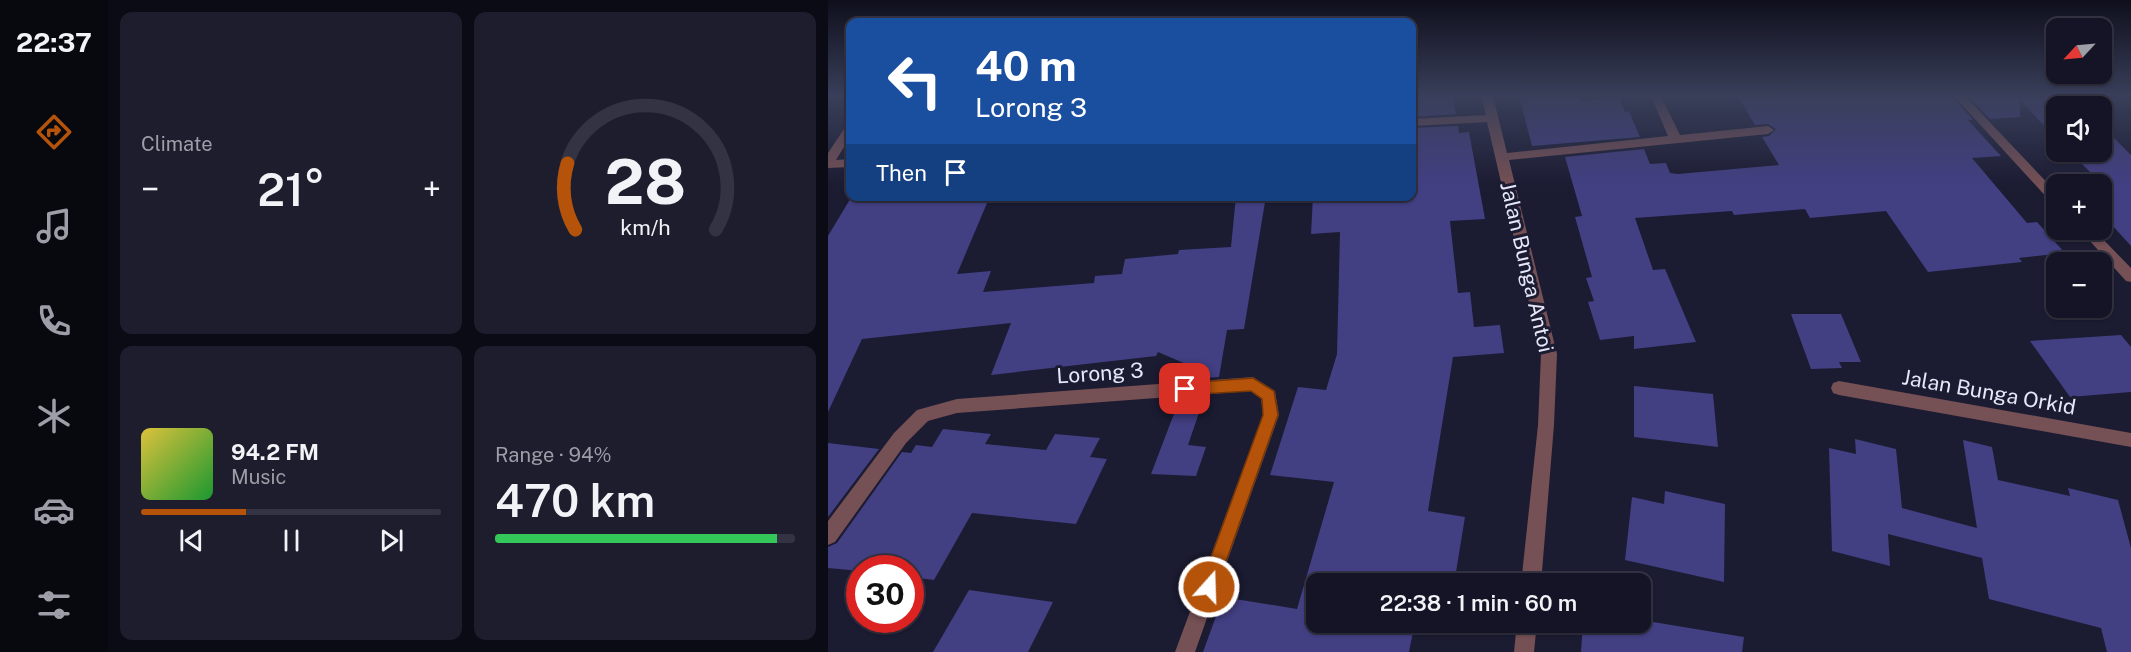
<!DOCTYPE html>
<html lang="en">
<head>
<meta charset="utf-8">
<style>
  :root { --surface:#141426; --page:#1d1d2e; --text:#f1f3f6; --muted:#9d9ea7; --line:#333343; --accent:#b45309 }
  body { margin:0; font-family:"Public Sans",sans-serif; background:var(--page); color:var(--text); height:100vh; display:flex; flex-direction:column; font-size:22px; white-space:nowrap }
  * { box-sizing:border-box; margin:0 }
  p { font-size:20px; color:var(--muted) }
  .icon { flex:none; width:33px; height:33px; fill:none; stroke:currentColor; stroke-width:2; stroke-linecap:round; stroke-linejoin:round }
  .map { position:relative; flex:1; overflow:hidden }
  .panel { display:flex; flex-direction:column; gap:12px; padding:12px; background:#0b0b15; width:720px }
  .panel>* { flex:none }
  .banner { position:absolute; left:18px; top:18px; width:570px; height:183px; border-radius:12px; box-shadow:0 2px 4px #0004,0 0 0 2px var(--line); background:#1a4fa0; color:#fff; overflow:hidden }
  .needle { width:39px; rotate:244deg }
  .buttons { position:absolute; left:1218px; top:18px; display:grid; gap:12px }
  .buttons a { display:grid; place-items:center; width:66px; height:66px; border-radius:12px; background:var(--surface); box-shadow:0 2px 4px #0004,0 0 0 2px var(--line); font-size:30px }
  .speed { position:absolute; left:18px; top:555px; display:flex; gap:12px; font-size:30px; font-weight:700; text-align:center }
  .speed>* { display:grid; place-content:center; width:78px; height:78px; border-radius:50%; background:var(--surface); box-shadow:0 2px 4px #0004,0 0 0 2px var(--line); line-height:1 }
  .speed .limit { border:9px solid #d22; background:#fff; color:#111 }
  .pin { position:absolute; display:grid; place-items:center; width:51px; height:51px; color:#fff; margin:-26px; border-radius:12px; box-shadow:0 3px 9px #0006 }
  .me { position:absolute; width:66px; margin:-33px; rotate:20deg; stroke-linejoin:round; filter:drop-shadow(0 0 4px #0008) }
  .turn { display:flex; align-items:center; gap:21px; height:126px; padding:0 30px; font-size:27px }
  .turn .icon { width:78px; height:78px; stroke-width:2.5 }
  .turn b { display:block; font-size:42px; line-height:51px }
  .then { display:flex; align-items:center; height:57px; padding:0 30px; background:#0003; gap:12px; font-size:22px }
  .big { font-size:45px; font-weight:600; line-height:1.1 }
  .panel .widget { flex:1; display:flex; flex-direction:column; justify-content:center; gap:9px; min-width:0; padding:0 21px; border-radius:12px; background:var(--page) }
  .panel .dial { align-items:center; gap:0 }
  .dial svg { height:156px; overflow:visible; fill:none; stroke:var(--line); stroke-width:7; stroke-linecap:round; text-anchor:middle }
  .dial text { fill:var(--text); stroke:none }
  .song { display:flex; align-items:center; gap:18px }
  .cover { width:72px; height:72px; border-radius:9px; background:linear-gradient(135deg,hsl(50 70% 55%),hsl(130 70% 35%)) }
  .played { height:6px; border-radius:3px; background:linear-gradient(90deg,var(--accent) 35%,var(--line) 35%) }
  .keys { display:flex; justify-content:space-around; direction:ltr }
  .heat { display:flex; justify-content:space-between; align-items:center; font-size:33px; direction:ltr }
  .charge { height:9px; border-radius:4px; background:linear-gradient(90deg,#34c759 94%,var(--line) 0) }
  .panel .tiles { flex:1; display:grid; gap:12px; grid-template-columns:repeat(2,1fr) }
  .trip { position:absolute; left:478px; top:573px; width:345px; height:60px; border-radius:12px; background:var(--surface); box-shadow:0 2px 4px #0004,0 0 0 2px var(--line); font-weight:600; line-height:60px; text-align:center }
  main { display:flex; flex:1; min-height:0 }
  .menu { display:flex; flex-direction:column; width:108px; justify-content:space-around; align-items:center; background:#08080f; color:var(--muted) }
  .menu .icon { width:42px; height:42px }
  .menu .selected { color:var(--accent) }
  .menu b { font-size:27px; color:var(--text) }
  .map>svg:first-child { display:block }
  .building { fill:#423f83 }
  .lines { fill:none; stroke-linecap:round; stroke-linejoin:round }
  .street { fill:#755054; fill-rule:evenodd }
  .route { fill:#b45309; stroke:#753606; stroke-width:1.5 }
  .labels { text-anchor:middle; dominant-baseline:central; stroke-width:6; stroke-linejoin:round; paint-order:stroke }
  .street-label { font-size:21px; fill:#e6e8f8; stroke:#1b1b32 }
</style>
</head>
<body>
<main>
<nav class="menu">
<b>22:37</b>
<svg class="icon selected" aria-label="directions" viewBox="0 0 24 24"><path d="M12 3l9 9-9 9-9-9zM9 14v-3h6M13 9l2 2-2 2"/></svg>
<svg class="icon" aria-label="music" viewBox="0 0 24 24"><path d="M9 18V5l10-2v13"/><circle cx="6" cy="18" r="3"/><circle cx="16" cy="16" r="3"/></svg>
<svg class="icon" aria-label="phone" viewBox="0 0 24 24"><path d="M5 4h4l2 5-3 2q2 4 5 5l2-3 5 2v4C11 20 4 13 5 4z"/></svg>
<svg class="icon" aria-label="climate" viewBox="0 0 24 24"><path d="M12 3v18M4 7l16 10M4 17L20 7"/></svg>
<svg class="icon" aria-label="car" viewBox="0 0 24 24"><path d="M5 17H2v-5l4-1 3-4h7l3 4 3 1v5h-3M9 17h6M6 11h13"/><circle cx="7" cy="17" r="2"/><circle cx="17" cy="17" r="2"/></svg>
<svg class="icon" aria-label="filters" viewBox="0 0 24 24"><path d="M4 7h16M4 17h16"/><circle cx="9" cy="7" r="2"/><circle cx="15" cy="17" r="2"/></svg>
</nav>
<section class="panel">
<div class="tiles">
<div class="widget"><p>Climate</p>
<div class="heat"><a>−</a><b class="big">21°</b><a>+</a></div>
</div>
<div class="widget dial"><svg viewBox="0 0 100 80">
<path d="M14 69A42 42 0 1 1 86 69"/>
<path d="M14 69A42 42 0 0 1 10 35" stroke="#b45309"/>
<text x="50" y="56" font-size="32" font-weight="700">28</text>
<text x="50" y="72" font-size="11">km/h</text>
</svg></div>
<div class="widget">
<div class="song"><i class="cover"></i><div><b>94.2 FM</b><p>Music</p></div></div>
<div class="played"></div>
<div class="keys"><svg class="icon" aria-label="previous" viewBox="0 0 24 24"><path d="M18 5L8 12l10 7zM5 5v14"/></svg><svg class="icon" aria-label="pause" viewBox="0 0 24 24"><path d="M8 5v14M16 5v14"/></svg><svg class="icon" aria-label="next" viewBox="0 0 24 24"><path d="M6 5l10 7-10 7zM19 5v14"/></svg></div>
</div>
<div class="widget"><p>Range · 94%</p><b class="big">470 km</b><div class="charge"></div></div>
</div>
</section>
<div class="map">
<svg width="1303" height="652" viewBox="0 0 1303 652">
  <rect width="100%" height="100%" fill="#1b1b32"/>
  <g class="building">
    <path d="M584 96H625L628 114 584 117Z"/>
    <path d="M691 96H751L753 101 792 98 797 112 801 111 812 137 704 146Z"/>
    <path d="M910 96H1124L1145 120H1140L1173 156 1144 158 1199 223 1209 222 1237 253 1191 258 1194 262 1100 272 1058 211 982 218 977 209 906 215 904 211 807 218 825 270 837 269 868 342 806 349V336L772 340 760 302 766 301 758 278 764 277 747 217 754 216 737 157 816 149 822 164 838 163 842 173 850 174 951 165 934 137 941 136 948 129 940 124 927 125Z"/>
    <path d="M1140 96H1242L1253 106H1228V138L1192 100V117L1162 119Z"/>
    <path d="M630 126 631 133 641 132 657 219 622 221 630 293 642 292 646 327 672 325 676 353 625 357 600 511 637 517 626 584H489V622H587L581 652H375L395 597 469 609 506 482 442 475 470 387 498 390 509 354 512 232 483 234 485 196H584V128Z"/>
    <path d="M1274 126 1303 155V246L1274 214V184L1242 152H1274Z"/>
    <path d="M24 196H162L129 274 163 271 155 292 266 283 267 276 294 274 297 259 350 254 351 250 403 247 408 196H438L416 329 399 330 391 377 365 379 361 375 365 367 330 352 328 356 163 375 183 323 34 339 0 412V236Z"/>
    <path d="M963 314H1013L1033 362H1011L1014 368 983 369Z"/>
    <path d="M1293 335 1303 347V392L1242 397 1202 341Z"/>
    <path d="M806 386 885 394 890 447 806 437Z"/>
    <path d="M373 397 376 398 360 445 378 447 368 476 323 474 352 398Z"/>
    <path d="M115 429 163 434 157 444 218 450 227 434 272 438 262 457 279 459 248 524 144 513 106 580 82 577V568H32V571L0 568V547L9 543 74 452 83 453 88 445 104 447Z"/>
    <path d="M1027 439 1068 449 1074 508 1149 528 1135 440 1164 447 1170 480 1242 496 1240 488 1290 500 1303 548V652H1279L1273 628 1161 599 1154 558 1060 534 1062 566 1004 551 1001 448 1028 454Z"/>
    <path d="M0 443 51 449 0 517Z"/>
    <path d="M837 491 897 504 896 582 797 560 804 497 836 504Z"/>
    <path d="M141 590 225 602 200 652H105Z"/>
    <path d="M813 620 916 637 914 652H753L755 622H813Z"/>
  </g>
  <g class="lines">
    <g class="street">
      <path d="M653 96H665L679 153 840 136 823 96H833L852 135 940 126 946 130 940 134 681 160 729 354 726 425 713 584H693L710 425 713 354 659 122 584 126V119L658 115Z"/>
      <path d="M1126 96H1137L1228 192V203L1223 202Z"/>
      <path d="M22 125V137L8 160 22 159V167L0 168V153L18 126Z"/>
      <path d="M1252 230H1266L1303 268V282L1298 281Z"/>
      <path d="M425 377 447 391 451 415 367 652H347L435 415 433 399 422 391 129 413 100 421 78 443 7 542 0 545V521L66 433 89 410 129 399Z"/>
      <path d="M1011 381 1303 433V447L1011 395 1005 393 1003 388 1005 383Z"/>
      <path d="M689 622H709L706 652H686Z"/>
    </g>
  </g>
  <linearGradient id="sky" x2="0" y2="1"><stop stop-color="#0f0f1c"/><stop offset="0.51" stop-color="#393f5a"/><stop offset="1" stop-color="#393f5a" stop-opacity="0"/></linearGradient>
  <rect width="1303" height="187" fill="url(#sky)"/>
  <path class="route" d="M425 378 446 391 450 415 389 587 387 594 381 596 374 594 372 587 435 415 434 399 423 391 357 395 350 389 357 383Z"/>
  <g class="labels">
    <g class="street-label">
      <text transform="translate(699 267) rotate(77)">Jalan Bunga Antoi</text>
      <text transform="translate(272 373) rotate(-4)">Lorong 3</text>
      <text transform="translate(1161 392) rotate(10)">Jalan Bunga Orkid</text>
    </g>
  </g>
</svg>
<div class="buttons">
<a><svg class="needle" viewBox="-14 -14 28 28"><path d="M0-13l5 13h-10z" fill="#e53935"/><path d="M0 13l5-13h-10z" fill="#9d9ea7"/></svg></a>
<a><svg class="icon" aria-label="sound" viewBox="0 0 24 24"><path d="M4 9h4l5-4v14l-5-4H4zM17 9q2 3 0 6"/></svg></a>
<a>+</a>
<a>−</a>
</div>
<div class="speed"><div class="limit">30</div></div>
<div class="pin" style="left:357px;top:389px;background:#d93025"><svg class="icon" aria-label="arrive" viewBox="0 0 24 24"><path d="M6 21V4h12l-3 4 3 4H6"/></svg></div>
<svg class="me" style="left:381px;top:587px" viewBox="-20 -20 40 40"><circle r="17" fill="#b45309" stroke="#fff" stroke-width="3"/><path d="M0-11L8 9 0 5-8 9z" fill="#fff"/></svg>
<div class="trip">22:38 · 1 min · 60 m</div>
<div class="banner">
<div class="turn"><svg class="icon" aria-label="left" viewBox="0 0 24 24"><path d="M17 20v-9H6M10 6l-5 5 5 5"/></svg><div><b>40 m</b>Lorong 3</div></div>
<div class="then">Then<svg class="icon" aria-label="arrive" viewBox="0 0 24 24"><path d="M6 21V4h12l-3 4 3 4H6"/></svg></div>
</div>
</div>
</main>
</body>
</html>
